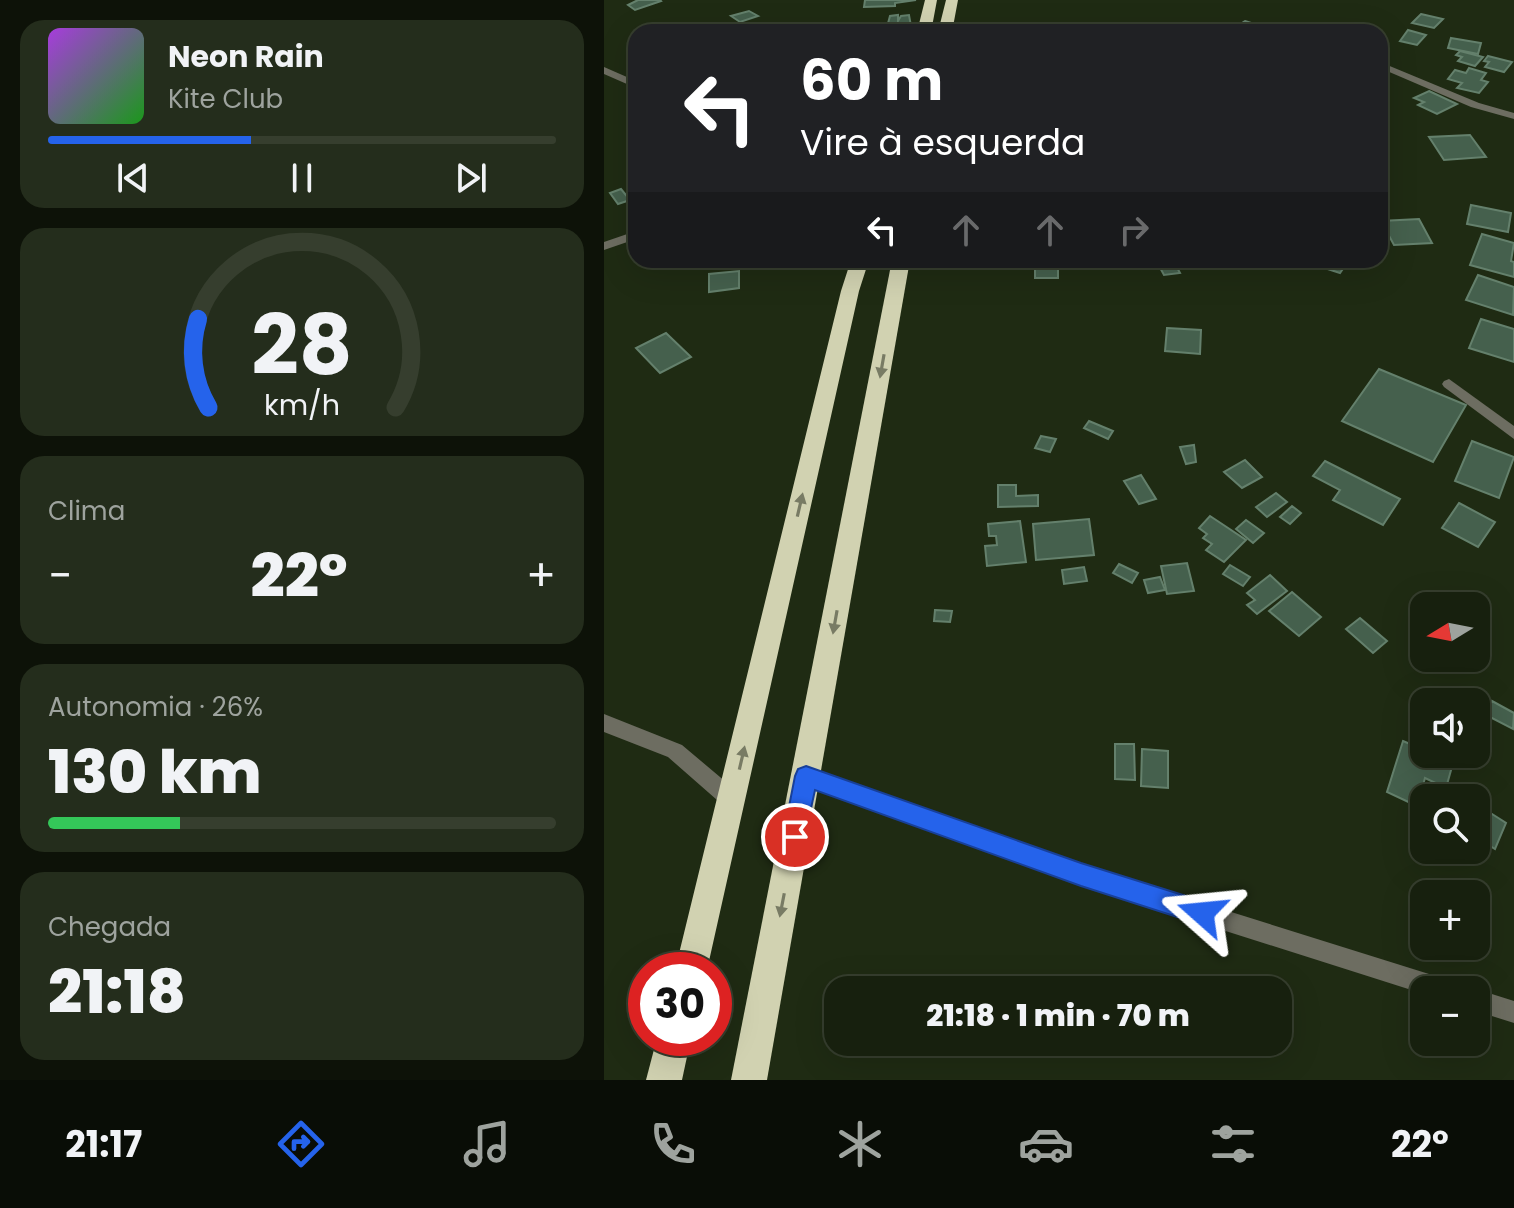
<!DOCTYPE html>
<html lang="pt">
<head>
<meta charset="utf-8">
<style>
  :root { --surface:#17200e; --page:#242d1c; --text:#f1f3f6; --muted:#9ea39e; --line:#363e2e; --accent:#2563eb }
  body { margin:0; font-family:Poppins,sans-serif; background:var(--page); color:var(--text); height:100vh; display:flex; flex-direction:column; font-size:30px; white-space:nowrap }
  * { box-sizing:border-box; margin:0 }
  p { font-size:26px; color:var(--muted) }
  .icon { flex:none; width:44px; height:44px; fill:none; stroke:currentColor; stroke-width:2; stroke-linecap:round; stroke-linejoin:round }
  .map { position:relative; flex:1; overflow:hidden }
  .panel { display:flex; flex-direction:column; gap:20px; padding:20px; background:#0d1208; width:604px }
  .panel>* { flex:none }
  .guide { position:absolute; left:24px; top:24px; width:760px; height:244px; border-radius:24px; box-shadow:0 8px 32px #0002,0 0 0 2px var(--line); background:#202124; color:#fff; overflow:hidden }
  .needle { width:52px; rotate:260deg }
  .controls { position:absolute; left:806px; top:592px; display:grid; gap:16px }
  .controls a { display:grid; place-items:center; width:80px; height:80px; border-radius:16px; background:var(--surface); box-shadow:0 8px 32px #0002,0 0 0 2px var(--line); font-size:40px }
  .speed { position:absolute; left:24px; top:952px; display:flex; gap:16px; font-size:40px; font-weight:700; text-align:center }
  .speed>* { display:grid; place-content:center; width:104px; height:104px; border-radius:50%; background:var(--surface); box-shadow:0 8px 32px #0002,0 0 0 2px var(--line); line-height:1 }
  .speed .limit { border:12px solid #d22; background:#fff; color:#111 }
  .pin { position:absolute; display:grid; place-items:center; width:68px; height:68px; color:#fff; margin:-34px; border:4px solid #fff; border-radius:50%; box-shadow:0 2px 8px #0007 }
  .me { position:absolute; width:88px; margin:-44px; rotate:288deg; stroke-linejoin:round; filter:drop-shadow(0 0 6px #0008) }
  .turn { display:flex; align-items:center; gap:28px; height:168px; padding:0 40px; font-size:36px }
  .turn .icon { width:104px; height:104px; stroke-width:2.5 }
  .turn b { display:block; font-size:56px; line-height:68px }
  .lanes { display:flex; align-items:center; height:76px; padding:0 40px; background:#0003; justify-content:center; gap:40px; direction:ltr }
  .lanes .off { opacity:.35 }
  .big { font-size:60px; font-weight:800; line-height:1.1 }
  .panel .card { flex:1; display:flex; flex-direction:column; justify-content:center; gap:12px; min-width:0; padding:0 28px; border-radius:24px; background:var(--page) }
  .panel .dial { align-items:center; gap:0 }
  .dial svg { height:208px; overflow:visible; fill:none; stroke:var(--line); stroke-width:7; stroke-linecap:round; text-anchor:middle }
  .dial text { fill:var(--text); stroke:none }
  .song { display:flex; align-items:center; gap:24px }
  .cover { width:96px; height:96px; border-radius:12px; background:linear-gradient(135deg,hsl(280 70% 55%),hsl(120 70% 35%)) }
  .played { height:8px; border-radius:4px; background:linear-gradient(90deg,var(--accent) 40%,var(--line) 40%) }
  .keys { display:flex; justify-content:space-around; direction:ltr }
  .heat { display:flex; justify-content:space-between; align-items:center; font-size:44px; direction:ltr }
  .charge { height:12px; border-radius:6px; background:linear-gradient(90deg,#34c759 26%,var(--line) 0) }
  .trip { position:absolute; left:220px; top:976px; width:468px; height:80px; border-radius:24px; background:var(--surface); box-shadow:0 8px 32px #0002,0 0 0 2px var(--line); font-weight:800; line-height:80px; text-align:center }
  .tab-bar { display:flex; height:128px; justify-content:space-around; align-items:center; background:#090d06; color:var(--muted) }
  .tab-bar .icon { width:56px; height:56px }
  .tab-bar .current { color:var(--accent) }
  .tab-bar b { font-size:36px; color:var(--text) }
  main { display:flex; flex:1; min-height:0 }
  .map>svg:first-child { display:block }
  .building { fill:#45604d; stroke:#64806c; stroke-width:2 }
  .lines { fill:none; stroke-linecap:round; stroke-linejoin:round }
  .lane { fill:#6d6d61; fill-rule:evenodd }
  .street { fill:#6d6d61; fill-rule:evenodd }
  .highway { fill:#d1d2b1; fill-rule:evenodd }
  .oneway { fill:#787b64 }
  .route { fill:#2563eb; stroke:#184099; stroke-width:2 }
</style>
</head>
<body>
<main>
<section class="panel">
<div class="card">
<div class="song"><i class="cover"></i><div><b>Neon Rain</b><p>Kite Club</p></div></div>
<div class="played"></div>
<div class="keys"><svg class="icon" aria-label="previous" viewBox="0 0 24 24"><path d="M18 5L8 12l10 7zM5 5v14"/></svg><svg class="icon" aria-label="pause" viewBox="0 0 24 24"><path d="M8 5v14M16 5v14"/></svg><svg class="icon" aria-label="next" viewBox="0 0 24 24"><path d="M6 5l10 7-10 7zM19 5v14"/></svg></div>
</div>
<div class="card dial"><svg viewBox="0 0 100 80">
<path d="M14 69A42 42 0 1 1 86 69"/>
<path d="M14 69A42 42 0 0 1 10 35" stroke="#2563eb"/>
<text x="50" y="56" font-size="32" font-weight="700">28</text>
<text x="50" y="72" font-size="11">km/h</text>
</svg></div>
<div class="card"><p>Clima</p>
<div class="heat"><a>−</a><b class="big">22°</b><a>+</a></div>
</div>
<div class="card"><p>Autonomia · 26%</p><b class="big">130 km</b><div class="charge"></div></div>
<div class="card"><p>Chegada</p><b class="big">21:18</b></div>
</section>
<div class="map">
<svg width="910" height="1080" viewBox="0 0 910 1080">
  <rect width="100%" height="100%" fill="#1f2b13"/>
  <g class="building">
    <path d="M34 0H56L57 1 31 10 24 5Z"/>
    <path d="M261 0H312L291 3V6L260 7Z"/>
    <path d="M145 11 154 16 136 22 127 16Z"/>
    <path d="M817 14 839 19 830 28 808 23Z"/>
    <path d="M294 15V21L297 16 305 15 307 26 283 27 286 16Z"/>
    <path d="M641 21 660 27 653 32 627 30Z"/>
    <path d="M804 30 822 35 813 45 796 41Z"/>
    <path d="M847 38 877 43 874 54 844 48Z"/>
    <path d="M856 51 879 57 871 66 854 61 858 57 852 55Z"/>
    <path d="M884 56 908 62 900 72 881 67 885 62 880 61Z"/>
    <path d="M865 68 882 73 877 80 884 82 875 93 853 88 858 83 844 79 851 70 862 73Z"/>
    <path d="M825 91 853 104 833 114 814 105 820 102 810 98Z"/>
    <path d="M866 135 882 157 840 160 825 137Z"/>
    <path d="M17 189 26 200 14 204 6 193Z"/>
    <path d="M867 205 907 213 904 232 863 224Z"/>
    <path d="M815 219 828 243 790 245 777 221Z"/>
    <path d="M878 234 910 243 907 261 910 262V277L866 265Z"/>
    <path d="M696 260H745L736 273Z"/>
    <path d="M570 262 576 273 560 275 554 264Z"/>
    <rect x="431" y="263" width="23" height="15"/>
    <path d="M135 271V288L105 292V274Z"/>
    <path d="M874 275 910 287 909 315 862 300Z"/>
    <path d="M877 319 910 329V362L865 348Z"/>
    <path d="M563 328 597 330 596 354 561 351Z"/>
    <path d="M62 333 87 357 56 373 32 348Z"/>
    <path d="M775 369 862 405 829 462 738 421Z"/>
    <path d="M485 421 509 431 504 439 480 428Z"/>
    <path d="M437 436 452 439 446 452 431 448Z"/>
    <path d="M868 441 910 457 895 498 851 481Z"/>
    <path d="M590 445 592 462 582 464 576 447Z"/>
    <path d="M641 460 658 477 638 488 620 472Z"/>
    <path d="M721 461 796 499 779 525 729 500 736 490 709 476Z"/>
    <path d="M537 475 552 499 535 504 520 481Z"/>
    <path d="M394 485H412V496L434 495V506L394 507Z"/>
    <path d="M672 493 683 502 663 517 652 507Z"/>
    <path d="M855 503 891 522 874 547 838 528Z"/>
    <path d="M688 506 697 513 686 524 676 517Z"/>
    <path d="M606 516 642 540 620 562 602 550 608 544 599 538 603 534 595 528Z"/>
    <path d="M485 519 490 555 432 560 429 524Z"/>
    <path d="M642 520 660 533 649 543 632 529Z"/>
    <path d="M416 521 422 562 383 566 381 546 393 545 392 536H385L384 524Z"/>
    <path d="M583 563 590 591 563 594 557 566Z"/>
    <path d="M515 564 534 573 528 583 509 573Z"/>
    <path d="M626 565 646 577 639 586 619 574Z"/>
    <path d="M480 567 483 581 460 584 458 570Z"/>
    <path d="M666 575 683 591 653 614 643 605 651 600 643 593Z"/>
    <path d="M556 577 561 590 544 593 540 580Z"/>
    <path d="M688 592 717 617 695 636 665 611Z"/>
    <path d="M331 610 348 611 346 622 330 621Z"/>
    <path d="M756 618 783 641 769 653 742 629Z"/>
    <path d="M888 701 910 713 909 729 882 715Z"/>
    <path d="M799 741 820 750V754H829L849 763 842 788 821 778 813 806 783 792Z"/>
    <path d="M511 744H530L531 780 511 779Z"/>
    <path d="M538 749 564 751V788L537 786Z"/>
    <path d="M828 783 857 798H823Z"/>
    <path d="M877 807 902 823 891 849 872 837V818Z"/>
  </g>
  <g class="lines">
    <g class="lane">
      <path d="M692 25 704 32 689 30 688 28Z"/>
      <path d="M776 62 875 103 910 113V119L867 107 776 68Z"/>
      <path d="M0 67 32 81V88L0 74Z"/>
      <path d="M32 231V239L0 250V242Z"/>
      <path d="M845 379 910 426V439L840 387 838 384 840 381Z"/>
      <path d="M0 714 78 745 135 793 138 800 135 807 128 810 121 807 64 757 0 732Z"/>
    </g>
    <g class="street">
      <path d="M202 767 477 865 841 979 849 982 852 990H820V994L477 885 195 783 192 776 195 769Z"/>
      <path d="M872 989 910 1001V1023L872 1011V990H869Z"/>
    </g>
    <g class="highway">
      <path d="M321 0H333L327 32H313Z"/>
      <path d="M342 0H354L348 32H334Z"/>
      <path d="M247 260H265L255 291 103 970H71L237 291Z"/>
      <path d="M288 260H306L163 1080H127Z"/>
      <path d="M53 1038H87L78 1080H42Z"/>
    </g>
  </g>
  <defs><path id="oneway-solid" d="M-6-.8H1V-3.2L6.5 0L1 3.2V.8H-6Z" transform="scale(2)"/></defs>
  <g class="oneway">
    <use href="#oneway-solid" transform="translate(278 366) rotate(100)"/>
    <use href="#oneway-solid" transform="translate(196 505) rotate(-77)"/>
    <use href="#oneway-solid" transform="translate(231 622) rotate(100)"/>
    <use href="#oneway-solid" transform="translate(138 758) rotate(-77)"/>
    <use href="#oneway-solid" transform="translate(178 905) rotate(101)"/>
  </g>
  <path class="route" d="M202 766 477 863 598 901 607 904 610 913 607 922 598 925 477 886 211 790 199 845 191 848 183 845 179 837 191 776 194 769Z"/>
</svg>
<div class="controls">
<a><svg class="needle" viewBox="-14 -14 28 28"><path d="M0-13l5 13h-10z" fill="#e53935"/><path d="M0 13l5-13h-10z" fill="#9ea39e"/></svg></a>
<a><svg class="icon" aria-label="sound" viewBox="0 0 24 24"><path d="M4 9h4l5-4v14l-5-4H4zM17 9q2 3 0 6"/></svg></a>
<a><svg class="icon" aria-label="search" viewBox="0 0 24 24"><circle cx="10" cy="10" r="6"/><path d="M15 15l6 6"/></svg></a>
<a>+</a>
<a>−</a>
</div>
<div class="speed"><div class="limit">30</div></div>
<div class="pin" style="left:191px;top:837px;background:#d93025"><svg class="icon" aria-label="arrive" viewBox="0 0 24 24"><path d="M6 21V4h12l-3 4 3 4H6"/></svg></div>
<svg class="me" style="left:598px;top:913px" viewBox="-20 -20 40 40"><path d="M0-17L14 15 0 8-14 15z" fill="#2563eb" stroke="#fff" stroke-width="4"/></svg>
<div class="trip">21:18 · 1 min · 70 m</div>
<div class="guide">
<div class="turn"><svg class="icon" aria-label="left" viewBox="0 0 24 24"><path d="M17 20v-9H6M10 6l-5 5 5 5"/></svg><div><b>60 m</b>Vire à esquerda</div></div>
<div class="lanes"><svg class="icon" aria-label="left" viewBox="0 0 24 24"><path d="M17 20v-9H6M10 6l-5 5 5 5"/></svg><svg class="icon off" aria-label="ahead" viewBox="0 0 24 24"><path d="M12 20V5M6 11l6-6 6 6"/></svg><svg class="icon off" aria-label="ahead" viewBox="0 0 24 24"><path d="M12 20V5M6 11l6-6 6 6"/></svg><svg class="icon off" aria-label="right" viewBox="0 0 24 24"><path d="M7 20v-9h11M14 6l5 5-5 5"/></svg></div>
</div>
</div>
</main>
<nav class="tab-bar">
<b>21:17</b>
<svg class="icon current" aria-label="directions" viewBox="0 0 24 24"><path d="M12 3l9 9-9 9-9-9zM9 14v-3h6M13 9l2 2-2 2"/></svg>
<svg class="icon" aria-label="music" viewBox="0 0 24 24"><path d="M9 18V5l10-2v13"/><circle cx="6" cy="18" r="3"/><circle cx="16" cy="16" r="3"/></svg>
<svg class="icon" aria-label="phone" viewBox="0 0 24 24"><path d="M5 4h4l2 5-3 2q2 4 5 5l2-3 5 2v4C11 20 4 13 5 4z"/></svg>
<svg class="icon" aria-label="climate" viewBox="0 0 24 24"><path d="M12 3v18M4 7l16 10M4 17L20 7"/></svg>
<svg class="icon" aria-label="car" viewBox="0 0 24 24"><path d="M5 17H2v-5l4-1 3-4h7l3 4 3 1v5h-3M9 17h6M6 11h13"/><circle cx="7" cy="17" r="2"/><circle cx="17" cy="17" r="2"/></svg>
<svg class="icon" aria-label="filters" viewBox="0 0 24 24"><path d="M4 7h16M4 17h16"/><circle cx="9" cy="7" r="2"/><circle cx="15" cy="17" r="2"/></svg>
<b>22°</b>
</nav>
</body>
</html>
